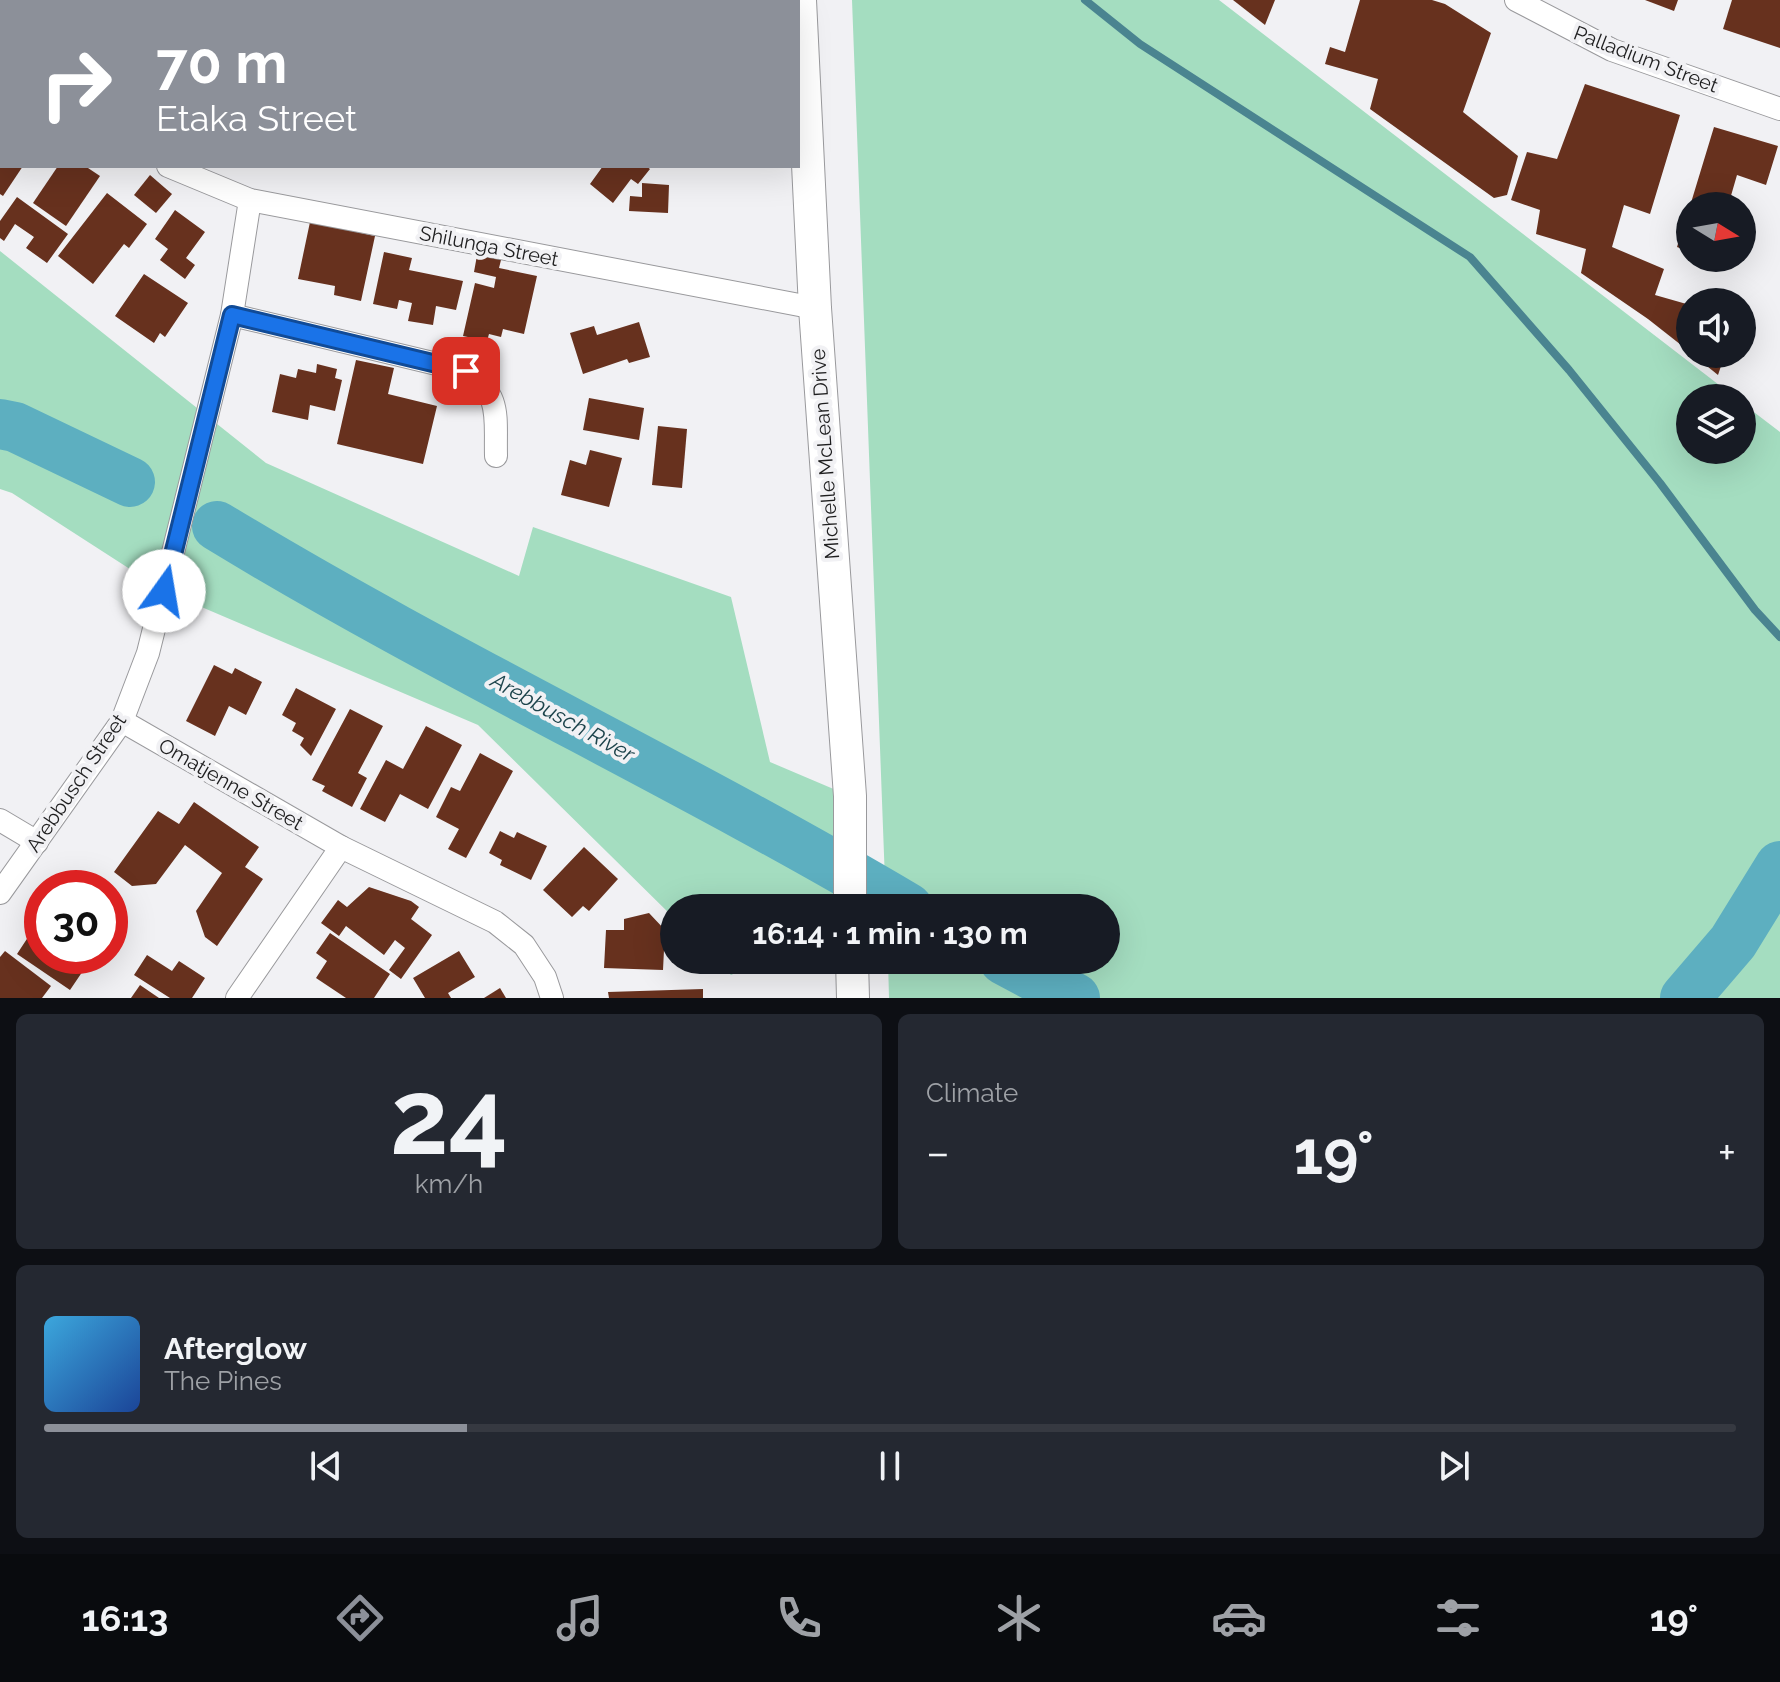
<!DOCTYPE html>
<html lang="en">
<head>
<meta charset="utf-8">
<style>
  :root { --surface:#171b24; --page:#242831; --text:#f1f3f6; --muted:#9ea1a6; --line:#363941; --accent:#8c9099 }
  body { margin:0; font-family:Raleway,sans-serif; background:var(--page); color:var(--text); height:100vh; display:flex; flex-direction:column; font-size:30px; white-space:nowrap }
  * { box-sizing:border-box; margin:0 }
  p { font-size:26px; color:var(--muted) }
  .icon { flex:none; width:44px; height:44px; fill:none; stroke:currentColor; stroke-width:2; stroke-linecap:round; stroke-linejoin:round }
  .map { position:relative; height:998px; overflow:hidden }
  .details { display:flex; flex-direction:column; gap:16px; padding:16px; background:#0d0f14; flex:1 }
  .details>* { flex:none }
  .top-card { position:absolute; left:0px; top:0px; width:800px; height:168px; box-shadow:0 8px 32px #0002; background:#8c9099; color:#fff; overflow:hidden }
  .needle { width:52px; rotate:101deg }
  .buttons { position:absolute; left:1676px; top:192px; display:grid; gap:16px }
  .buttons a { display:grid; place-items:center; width:80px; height:80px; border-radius:50%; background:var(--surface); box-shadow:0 8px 32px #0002; font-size:40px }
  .speed { position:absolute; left:24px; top:870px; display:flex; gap:16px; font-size:40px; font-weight:700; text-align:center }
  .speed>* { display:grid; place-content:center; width:104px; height:104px; border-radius:50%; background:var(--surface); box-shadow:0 8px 32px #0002; line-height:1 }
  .speed .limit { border:12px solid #d22; background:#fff; color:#111 }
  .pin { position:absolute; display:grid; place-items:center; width:68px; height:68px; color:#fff; margin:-34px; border-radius:16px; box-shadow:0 4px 12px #0006 }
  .me { position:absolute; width:88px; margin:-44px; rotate:13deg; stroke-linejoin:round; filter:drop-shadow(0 0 6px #0008) }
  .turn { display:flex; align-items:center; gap:28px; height:168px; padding:0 24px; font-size:36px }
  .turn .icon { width:104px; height:104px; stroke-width:2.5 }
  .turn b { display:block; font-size:56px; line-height:68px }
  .big { font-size:60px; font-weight:700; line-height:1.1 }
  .details .tile { flex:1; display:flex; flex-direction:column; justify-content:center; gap:12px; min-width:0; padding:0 28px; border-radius:12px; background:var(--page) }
  .details .dial { align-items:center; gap:0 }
  .dial b { font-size:104px; line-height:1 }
  .song { display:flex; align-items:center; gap:24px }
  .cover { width:96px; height:96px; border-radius:12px; background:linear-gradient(135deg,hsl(200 70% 55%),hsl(220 70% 35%)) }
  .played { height:8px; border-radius:4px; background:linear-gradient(90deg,var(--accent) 25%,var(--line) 25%) }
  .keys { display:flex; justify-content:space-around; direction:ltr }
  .heat { display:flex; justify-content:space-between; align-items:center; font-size:44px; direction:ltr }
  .details .tiles { flex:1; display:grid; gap:16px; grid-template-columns:1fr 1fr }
  .tile:last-child { grid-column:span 2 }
  .trip { position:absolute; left:660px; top:894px; width:460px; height:80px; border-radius:40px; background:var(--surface); box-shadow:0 8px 32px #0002; font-weight:700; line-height:80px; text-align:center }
  .tabs { display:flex; height:128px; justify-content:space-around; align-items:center; background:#090b0e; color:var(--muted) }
  .tabs .icon { width:56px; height:56px }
  .tabs .current { color:var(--accent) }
  .tabs b { font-size:36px; color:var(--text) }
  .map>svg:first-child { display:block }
  .green { fill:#a4ddc0 }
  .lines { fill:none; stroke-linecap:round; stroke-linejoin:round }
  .stream { stroke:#4a8490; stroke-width:8 }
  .river { stroke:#5dafc0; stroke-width:50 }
  .building { fill:#67311e }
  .street-casing { stroke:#99999c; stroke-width:24 }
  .secondary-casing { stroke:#99999c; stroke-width:34 }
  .street { stroke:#fff; stroke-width:22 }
  .secondary { stroke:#fff; stroke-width:32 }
  .route-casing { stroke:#114b97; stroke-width:20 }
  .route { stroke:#1a73e8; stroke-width:14 }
  .labels { text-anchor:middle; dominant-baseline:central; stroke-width:8; stroke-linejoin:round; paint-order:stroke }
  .street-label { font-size:20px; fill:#1e1e1f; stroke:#f1f1f4 }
  .water-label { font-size:22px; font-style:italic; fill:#1d444c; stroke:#f1f1f4 }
</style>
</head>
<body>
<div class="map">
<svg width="1780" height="998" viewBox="0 0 1780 998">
  <rect width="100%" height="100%" fill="#f1f1f4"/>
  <g class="green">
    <path d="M852 0H1219L1736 398H1690V450H1742V403L1780 432V998H889L888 960H1106V908H886Z"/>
    <path d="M0 251 266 463 519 576 533 527 731 597 770 762 850 796V908H674V918L478 725 164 591 12 493 0 489Z"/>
    <path d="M716 960H763L731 975Z"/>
  </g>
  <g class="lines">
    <path class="stream" d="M1085 0 1140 44 1470 257 1569 370 1660 483 1755 610 1780 637"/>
    <g class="river">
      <path d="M0 424 15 427 130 482"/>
      <path d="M217 526C442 663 682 774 908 908"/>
      <path d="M1004 960 1075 998"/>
      <path d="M1685 998 1733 942 1780 866"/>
    </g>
  </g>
  <g class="building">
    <path d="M1233 0H1275L1265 25Z"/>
    <path d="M1360 0H1432L1445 4 1491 33 1463 112 1518 156 1507 195 1494 198 1370 109 1378 79 1325 64 1330 47 1345 52Z"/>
    <path d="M1645 0H1678L1674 11Z"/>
    <path d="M1732 0H1780V48L1723 29Z"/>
    <path d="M1585 84 1680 115 1650 214 1624 205 1612 247 1664 269 1655 295 1690 305V352L1648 319 1581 273 1586 249 1536 234 1540 210 1511 200 1527 152 1557 159Z"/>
    <path d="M1714 127 1778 146 1766 185 1737 175 1728 206H1690Z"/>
    <path d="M0 166H23L3 196 0 194Z"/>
    <path d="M58 166H85L100 176 66 226 33 203Z"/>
    <path d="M603 166H646L650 169 638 184 631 179 613 203 590 184Z"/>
    <path d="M150 175 172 194 156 213 134 195Z"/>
    <path d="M642 183 669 185 668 213 629 211 630 196 642 197Z"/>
    <path d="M107 193 147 224 129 248 124 244 93 284 58 256Z"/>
    <path d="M17 197 68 234 47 263 26 248 34 237 15 224 4 241 0 238V221Z"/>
    <path d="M1689 207 1690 208V252L1677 247Z"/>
    <path d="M175 210 205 232 186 258 195 265 185 279 160 260 168 249 155 239Z"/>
    <path d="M310 222 375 236 361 301 334 295 335 286 298 279Z"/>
    <path d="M478 250 502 256 499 268 537 276 524 334 503 329 501 337 489 334 487 341 463 336 475 283 494 288 496 277 474 272Z"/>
    <path d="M384 252 412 258 409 270 463 281 456 310 436 306 433 325 408 321 412 303 399 300 397 309 373 304Z"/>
    <path d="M144 274 188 303 165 337 160 333 154 343 115 316Z"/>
    <path d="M639 322 650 357 629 363 627 359 583 374 570 333 594 326 597 335Z"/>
    <path d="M1692 354H1725L1718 375Z"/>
    <path d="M356 360 394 368 388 394 437 406 423 464 337 444Z"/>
    <path d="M317 364 337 369 335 378 342 380 335 411 310 405 308 420 272 412 280 374 296 378 298 369 316 373Z"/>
    <path d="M589 398 644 408 639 440 583 430Z"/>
    <path d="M658 426 687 429 682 488 652 485Z"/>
    <path d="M590 450 622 458 609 507 561 495 570 460 586 465Z"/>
    <path d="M214 665 232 674 235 668 262 682 246 715 229 706 215 736 186 721Z"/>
    <path d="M296 688 336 709 311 756 300 745 304 738 292 731 296 723 282 715Z"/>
    <path d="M350 709 383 726 358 773 367 778 352 807 322 791 325 786 312 780Z"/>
    <path d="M426 726 462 745 428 809 400 794 385 822 360 809 386 760 403 769Z"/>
    <path d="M480 753 513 771 466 858 448 849 459 829 436 817 451 787 460 791Z"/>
    <path d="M194 802 259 847 245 867 263 879 217 946 205 937 196 911 222 873 185 845 156 884 132 886 114 872 158 811 179 824Z"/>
    <path d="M500 831 514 838 517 832 547 846 531 880 500 865 502 860 489 853Z"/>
    <path d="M584 847 618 879 589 911 583 906 572 917 543 890Z"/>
    <path d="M369 887 411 901 419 907 411 919 432 935 401 979 389 970 405 948 395 940 384 955 346 926 339 936 321 923 338 900 347 907Z"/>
    <path d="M649 913 665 930 663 970 604 968 606 930H624V919Z"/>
    <path d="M42 916V956H93L70 990 17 954Z"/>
    <path d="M330 933 390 974 374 998H346L316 978 327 961 316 953Z"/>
    <path d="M5 951 51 986 42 998H0V957Z"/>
    <path d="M459 951 475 977 448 993 451 998H425L413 978Z"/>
    <path d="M147 955 172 971 179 961 205 978 192 998H170L134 975Z"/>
    <path d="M140 985 159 998H131Z"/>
    <path d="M500 988 506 998H484Z"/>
    <path d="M703 989V998H609L608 992Z"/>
  </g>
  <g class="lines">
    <g class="street-casing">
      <g id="street">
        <path d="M316 0 321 2"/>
        <path d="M1516 0 1612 50 1780 109"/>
        <path d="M484 2 486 0"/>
        <path d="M0 11 2 7"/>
        <path d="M0 82 2 84"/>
        <path d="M168 166 250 200 815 308"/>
        <path d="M232 315 466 371C502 396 495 415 496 456"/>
        <path d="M122 721 341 847"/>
        <path d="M0 820 37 842"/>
        <path d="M0 893 122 721 148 653 232 315 250 200"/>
        <path d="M237 998 341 847 495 922 524 945 545 977 552 998"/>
      </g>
    </g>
    <g class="secondary-casing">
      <g id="secondary">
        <path d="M800 0 815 308 850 796V908"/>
        <path d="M852 960 853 998"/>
      </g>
    </g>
    <use href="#street" class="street"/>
    <use href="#secondary" class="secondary"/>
  </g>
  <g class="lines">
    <g class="route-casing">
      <path id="route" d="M164 591 232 315 466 371"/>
    </g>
    <use href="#route" class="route"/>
  </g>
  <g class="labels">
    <g class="street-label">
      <text transform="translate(1646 59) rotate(21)">Palladium Street</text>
      <text transform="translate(489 246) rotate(11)">Shilunga Street</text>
      <text transform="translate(825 454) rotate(-94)">Michelle McLean Drive</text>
      <text transform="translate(76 783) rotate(-56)">Arebbusch Street</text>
      <text transform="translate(231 784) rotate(30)">Omatjenne Street</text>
    </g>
    <g class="water-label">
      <text transform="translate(563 717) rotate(29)">Arebbusch River</text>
    </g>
  </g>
</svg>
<div class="buttons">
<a><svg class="needle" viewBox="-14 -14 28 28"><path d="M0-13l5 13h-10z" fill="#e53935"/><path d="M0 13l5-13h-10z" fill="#9ea1a6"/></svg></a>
<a><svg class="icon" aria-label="sound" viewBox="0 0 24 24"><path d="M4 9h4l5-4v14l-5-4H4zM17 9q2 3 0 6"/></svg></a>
<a><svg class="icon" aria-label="layers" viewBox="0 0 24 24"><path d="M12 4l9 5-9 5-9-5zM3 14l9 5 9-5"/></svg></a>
</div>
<div class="speed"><div class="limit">30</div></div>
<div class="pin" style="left:466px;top:371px;background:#d93025"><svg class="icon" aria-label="arrive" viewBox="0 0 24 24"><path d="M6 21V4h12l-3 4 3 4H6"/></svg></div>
<svg class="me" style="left:164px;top:591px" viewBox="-20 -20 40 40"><circle r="19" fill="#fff"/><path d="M0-13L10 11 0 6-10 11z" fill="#1a73e8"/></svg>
<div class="trip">16:14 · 1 min · 130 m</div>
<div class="top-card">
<div class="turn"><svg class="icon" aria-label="right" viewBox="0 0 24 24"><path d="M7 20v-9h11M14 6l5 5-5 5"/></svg><div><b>70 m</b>Etaka Street</div></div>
</div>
</div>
<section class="details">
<div class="tiles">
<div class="tile dial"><b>24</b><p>km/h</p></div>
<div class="tile"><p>Climate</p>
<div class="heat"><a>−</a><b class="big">19°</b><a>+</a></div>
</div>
<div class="tile">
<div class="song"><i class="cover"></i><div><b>Afterglow</b><p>The Pines</p></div></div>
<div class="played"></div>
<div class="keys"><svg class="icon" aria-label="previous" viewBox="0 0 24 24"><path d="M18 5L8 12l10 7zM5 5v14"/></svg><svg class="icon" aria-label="pause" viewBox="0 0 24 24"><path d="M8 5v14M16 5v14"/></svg><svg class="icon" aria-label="next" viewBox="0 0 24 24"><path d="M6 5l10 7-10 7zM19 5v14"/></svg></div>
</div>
</div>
</section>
<nav class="tabs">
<b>16:13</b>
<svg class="icon current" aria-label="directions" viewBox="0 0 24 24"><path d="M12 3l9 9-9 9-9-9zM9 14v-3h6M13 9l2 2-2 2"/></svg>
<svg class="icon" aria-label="music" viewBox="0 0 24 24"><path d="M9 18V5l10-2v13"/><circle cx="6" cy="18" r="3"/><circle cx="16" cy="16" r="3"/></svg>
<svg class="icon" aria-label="phone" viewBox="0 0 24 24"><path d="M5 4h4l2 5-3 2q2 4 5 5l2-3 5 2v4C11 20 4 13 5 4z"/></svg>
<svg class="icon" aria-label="climate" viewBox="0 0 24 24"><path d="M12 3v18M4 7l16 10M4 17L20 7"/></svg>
<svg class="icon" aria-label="car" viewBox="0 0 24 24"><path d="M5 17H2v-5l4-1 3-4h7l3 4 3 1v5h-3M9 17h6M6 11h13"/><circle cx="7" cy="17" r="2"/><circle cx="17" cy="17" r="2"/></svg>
<svg class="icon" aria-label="filters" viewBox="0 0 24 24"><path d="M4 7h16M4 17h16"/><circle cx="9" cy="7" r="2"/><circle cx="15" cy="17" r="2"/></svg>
<b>19°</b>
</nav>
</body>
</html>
